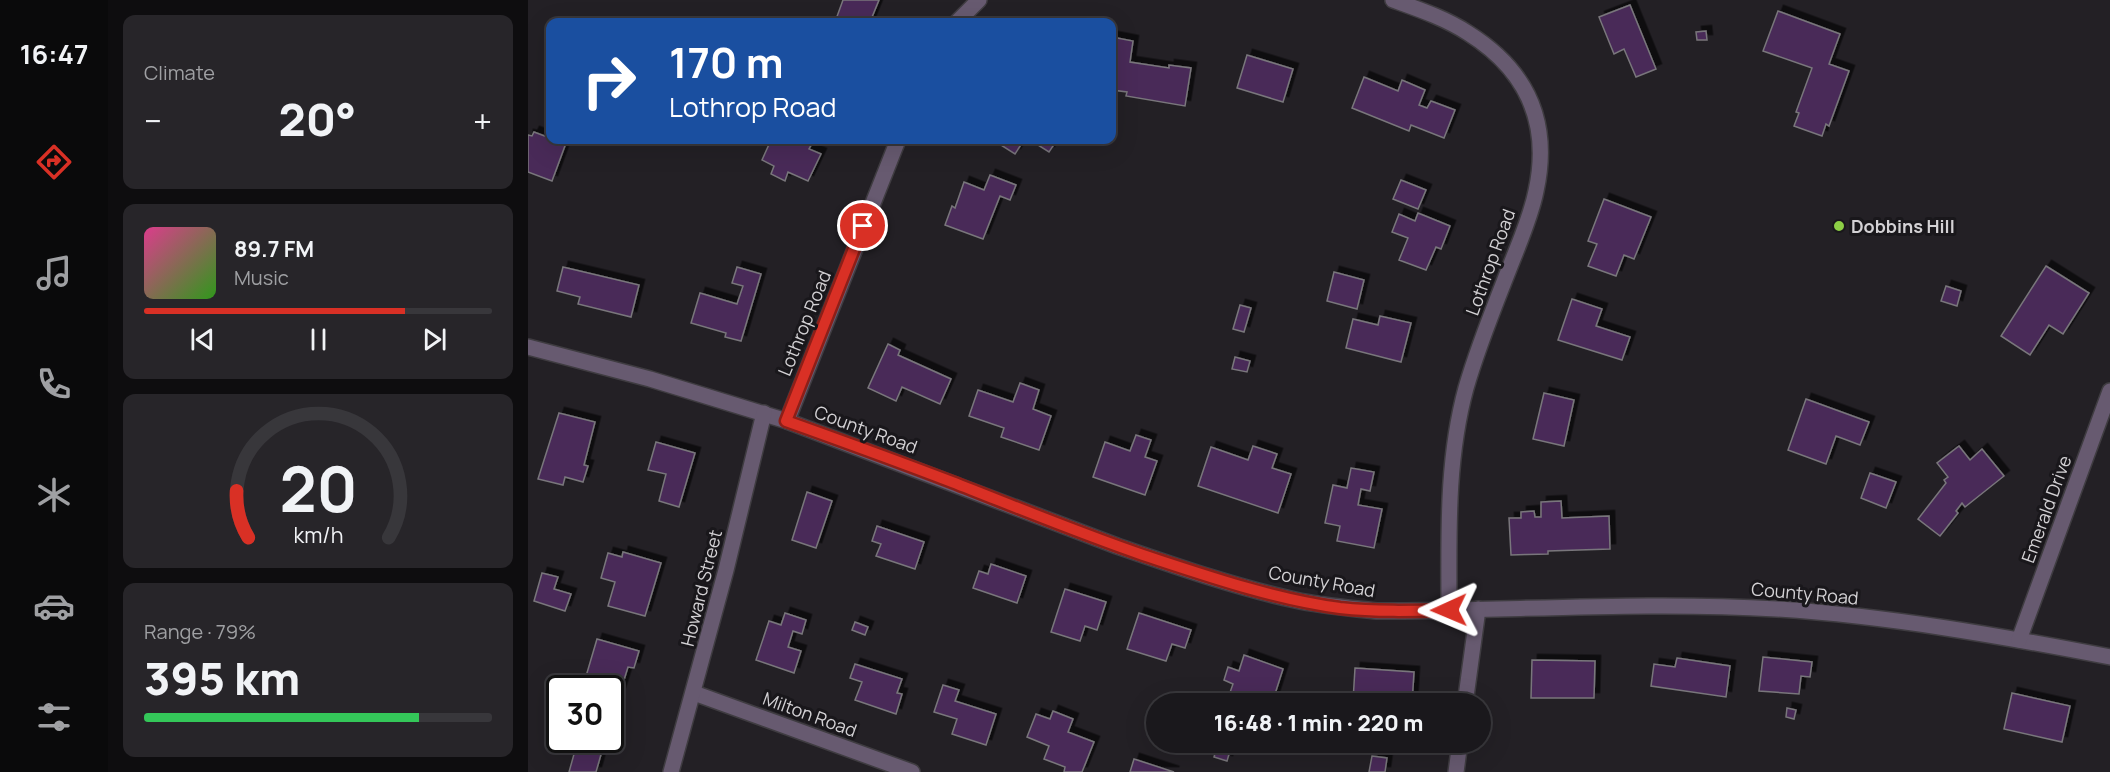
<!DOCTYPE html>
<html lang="en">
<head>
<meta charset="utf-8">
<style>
  :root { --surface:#1a181c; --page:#272529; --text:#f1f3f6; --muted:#9fa0a3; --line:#38373b; --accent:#d93025 }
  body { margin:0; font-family:Manrope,sans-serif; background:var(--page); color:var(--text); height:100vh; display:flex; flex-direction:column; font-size:22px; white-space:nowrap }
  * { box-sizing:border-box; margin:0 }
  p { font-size:20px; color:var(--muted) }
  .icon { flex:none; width:33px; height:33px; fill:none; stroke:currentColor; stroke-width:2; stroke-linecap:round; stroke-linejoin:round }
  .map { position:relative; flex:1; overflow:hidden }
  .panel { display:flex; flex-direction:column; gap:15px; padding:15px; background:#0e0d0f; width:420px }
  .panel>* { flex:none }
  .guide { position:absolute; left:18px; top:18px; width:570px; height:126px; border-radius:12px; box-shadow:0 6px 24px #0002,0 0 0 2px var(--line); background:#1a4fa0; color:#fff; overflow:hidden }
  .speed { position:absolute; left:18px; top:675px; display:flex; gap:12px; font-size:30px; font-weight:700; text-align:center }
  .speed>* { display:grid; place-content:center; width:78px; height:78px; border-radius:50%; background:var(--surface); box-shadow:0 6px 24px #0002,0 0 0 2px var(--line); line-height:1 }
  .speed .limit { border:3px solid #111; border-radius:9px; background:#fff; color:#111 }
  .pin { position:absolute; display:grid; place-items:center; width:51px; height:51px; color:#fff; margin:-26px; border:3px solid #fff; border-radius:50%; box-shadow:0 2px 6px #0007 }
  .me { position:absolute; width:66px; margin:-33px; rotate:269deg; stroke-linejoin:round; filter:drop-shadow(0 0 4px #0008) }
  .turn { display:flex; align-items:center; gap:21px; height:126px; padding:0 24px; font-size:27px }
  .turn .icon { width:78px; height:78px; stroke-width:2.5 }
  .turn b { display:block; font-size:42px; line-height:51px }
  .big { font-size:45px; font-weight:800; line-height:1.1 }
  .panel .card { flex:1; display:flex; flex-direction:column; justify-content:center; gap:9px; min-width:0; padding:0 21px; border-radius:12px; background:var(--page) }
  .panel .dial { align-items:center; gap:0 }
  .dial svg { height:156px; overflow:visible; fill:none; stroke:var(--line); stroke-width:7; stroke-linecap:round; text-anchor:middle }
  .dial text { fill:var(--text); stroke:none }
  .song { display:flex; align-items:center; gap:18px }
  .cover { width:72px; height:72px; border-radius:9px; background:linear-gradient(135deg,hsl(330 70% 55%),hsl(110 70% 35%)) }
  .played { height:6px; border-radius:3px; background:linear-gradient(90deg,var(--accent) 75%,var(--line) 75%) }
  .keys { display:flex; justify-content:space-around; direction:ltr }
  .heat { display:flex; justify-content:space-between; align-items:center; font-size:33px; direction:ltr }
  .charge { height:9px; border-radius:4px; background:linear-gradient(90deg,#34c759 79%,var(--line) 0) }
  .trip { position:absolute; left:618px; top:693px; width:345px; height:60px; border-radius:30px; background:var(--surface); box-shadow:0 6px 24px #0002,0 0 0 2px var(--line); font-weight:800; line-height:60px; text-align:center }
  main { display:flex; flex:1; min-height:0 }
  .dock { display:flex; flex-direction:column; width:108px; justify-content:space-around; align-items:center; background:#0a0a0b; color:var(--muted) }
  .dock .icon { width:42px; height:42px }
  .dock .selected { color:var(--accent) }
  .dock b { font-size:27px; color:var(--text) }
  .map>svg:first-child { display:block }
  .building { fill:#482b59; stroke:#79767b; stroke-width:1.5; filter:url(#shadow) }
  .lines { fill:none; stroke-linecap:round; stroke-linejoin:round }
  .minor-casing { stroke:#3f3c41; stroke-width:18 }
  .minor { stroke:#675a70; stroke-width:15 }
  .route-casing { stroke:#8d1f18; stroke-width:15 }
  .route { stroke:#d93025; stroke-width:10 }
  .poi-dot { fill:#8cce45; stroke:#19171b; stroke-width:2 }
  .labels { text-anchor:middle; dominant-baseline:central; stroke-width:6; stroke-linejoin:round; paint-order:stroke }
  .poi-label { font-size:18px; font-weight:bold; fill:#d3d1d4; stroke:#19171b; text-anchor:start }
  .street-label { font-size:18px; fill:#d3d1d4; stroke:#19171b }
</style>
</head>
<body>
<main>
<nav class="dock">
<b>16:47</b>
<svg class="icon selected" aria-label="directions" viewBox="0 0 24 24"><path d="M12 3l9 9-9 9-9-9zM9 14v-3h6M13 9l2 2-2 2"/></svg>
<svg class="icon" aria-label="music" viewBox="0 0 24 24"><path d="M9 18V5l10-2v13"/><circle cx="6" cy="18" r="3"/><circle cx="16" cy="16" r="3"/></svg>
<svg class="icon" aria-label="phone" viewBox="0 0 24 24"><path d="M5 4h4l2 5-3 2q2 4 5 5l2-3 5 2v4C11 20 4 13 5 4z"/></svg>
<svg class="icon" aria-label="climate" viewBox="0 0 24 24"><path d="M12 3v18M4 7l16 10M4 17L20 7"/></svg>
<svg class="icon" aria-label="car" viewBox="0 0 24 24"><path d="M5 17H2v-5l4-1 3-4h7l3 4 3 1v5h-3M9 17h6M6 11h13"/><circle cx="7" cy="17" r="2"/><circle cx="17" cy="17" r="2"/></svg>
<svg class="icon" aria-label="filters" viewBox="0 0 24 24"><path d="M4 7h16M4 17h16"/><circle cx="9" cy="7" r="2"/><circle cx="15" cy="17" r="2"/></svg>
</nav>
<section class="panel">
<div class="card"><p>Climate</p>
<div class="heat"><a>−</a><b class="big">20°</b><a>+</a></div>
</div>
<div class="card">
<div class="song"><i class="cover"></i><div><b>89.7 FM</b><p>Music</p></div></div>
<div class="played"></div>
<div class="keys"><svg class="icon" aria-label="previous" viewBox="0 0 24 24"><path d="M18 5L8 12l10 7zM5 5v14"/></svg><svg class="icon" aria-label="pause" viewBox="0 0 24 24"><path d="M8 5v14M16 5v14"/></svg><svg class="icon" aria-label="next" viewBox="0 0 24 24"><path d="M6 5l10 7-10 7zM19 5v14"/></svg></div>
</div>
<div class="card dial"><svg viewBox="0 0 100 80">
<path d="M14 69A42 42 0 1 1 86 69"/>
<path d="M14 69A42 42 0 0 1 8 45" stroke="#d93025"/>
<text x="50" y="56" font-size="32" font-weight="700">20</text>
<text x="50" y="72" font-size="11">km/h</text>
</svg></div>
<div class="card"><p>Range · 79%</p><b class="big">395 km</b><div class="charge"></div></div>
</section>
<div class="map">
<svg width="1582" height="772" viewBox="0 0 1582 772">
  <defs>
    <filter id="shadow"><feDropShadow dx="5.5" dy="-5.5" stdDeviation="0" flood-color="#0009"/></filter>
  </defs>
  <rect width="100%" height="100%" fill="#232025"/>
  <g class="building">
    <path d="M315 0H351L342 22H307Z"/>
    <path d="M1102 5 1128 69 1108 77 1096 49 1086 54 1071 17Z"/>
    <path d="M1250 11 1312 34 1301 64 1321 71 1301 126 1298 124 1294 136 1266 126 1271 113 1268 112 1284 68 1235 51Z"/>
    <path d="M1178 31 1179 40H1169L1168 32Z"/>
    <path d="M584 37 605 41 602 62 641 68V65L663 68 657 106 598 96 599 92 584 90Z"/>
    <path d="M719 55 765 69 755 102 709 88Z"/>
    <path d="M836 77 870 91 874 80 897 90 891 105 899 108 903 101 927 110 916 138 883 125 881 131 824 108Z"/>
    <path d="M6 132 22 138V140L38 143 24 181 0 172V135L4 136Z"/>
    <path d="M243 140H286L281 149 293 154 280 181 260 172 257 181 243 174 246 166 234 160Z"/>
    <path d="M465 140H496L487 154Z"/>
    <path d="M502 140H529L521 152Z"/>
    <path d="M462 175 488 185 482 200 472 196 455 239 417 225 424 206 427 208 436 182 456 190Z"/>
    <path d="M873 180 898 190 890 209 865 199Z"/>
    <path d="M1076 199 1123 217 1106 259 1096 255 1088 276 1060 266 1069 244 1060 241Z"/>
    <path d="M890 213 922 226 913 249 908 247 898 270 871 260 880 238 864 232 871 214 887 221Z"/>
    <path d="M1518 266 1561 293 1535 334 1521 325 1502 355 1473 336Z"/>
    <path d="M35 267 111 285 103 317 50 304 52 297 29 291Z"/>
    <path d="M209 267 233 274 213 341 197 337 198 333 163 323 172 293 209 304 215 286 204 283Z"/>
    <path d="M806 272 836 280 829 309 799 301Z"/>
    <path d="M1418 286 1433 291 1429 306 1413 301Z"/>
    <path d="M1044 299 1074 309 1068 326 1102 337 1094 360 1030 340Z"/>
    <path d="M712 305 723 308 716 332 705 329Z"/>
    <path d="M852 316 883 323 873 362 818 348 825 319 850 325Z"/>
    <path d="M360 344 372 350 370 355 423 379 412 404 374 387 368 401 340 388Z"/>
    <path d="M707 357 722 361 719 372 704 369Z"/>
    <path d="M492 383 511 390 505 409 523 416 511 450 473 437 476 428 441 416 450 390 485 402Z"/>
    <path d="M1016 393 1046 400 1036 446 1005 439Z"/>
    <path d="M1278 399 1341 422 1332 445 1308 436 1298 464 1260 450Z"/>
    <path d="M31 413 67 422 56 465 60 466 55 482 37 477 35 485 10 479Z"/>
    <path d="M608 435 623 440 617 457 629 461 617 495 565 477 577 442 602 451Z"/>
    <path d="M128 442 167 453 151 507 131 501 138 474 120 470Z"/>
    <path d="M725 446 749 454 744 468 763 474 750 513 670 486 683 447 720 460Z"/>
    <path d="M1431 446 1442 460 1454 449 1476 476 1437 507 1434 503 1428 511 1430 513 1412 536 1390 519 1418 483 1416 480 1420 477 1409 463Z"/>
    <path d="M823 468 846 472 842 491 833 489 830 505 854 509 846 548 809 541 812 526 797 523 805 485 819 488Z"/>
    <path d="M1342 473 1368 482 1358 508 1333 498Z"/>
    <path d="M279 492 304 501 288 548 264 540Z"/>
    <path d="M1033 501 1034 518 1081 516 1082 549 1020 551V554L983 555 981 518H993V512L1006 511 1007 517H1013V502Z"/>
    <path d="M349 526 396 542 387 569 348 556 353 544 344 541Z"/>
    <path d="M95 552 133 563 117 616 80 606 87 582 73 578 80 553 94 557Z"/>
    <path d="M463 564 498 576 489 603 445 588 451 571 460 574Z"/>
    <path d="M14 573 30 577 26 589 43 594 37 611 6 601Z"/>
    <path d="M537 589 578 602 569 630 557 626 552 641 523 632Z"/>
    <path d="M257 613 278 620 274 634 265 631 260 647 273 651 266 673 228 660 241 621 253 625Z"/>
    <path d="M611 613 663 630 657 648 644 644 638 661 599 649Z"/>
    <path d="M327 622 340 627 337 635 324 630Z"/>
    <path d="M69 639 111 651 106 668 100 667 92 693 82 691V688H69V687L56 683Z"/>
    <path d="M716 655 755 669 746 697 734 693 730 704H717L700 698 705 684 696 680 700 667 711 671Z"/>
    <path d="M1235 657 1284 662 1282 677 1273 676 1271 694 1231 691Z"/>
    <path d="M1149 658 1202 666 1198 697 1123 686 1126 664 1147 667Z"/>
    <path d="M1004 660 1067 661 1066 698H1003Z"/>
    <path d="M327 664 374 679 369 693 374 694 368 714 327 700 334 682 322 678Z"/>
    <path d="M827 668 886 672 884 704 825 701Z"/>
    <path d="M415 685 431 690 427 701 468 714 458 745 424 734 429 719 406 712Z"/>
    <path d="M1484 693 1542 706 1534 742 1476 729Z"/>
    <path d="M1259 708 1268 710 1266 719 1258 717Z"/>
    <path d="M525 711 545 719 540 732 566 742 554 772H536L537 767 516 759 521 746 499 737 508 714 522 719Z"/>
    <path d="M50 740H68L66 749 74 751 68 772H41Z"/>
    <path d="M689 747 702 751 699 761 686 757Z"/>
    <path d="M844 756 859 758 857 772H841Z"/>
    <path d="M606 759 646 772H602Z"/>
  </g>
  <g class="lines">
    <g class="minor-casing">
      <g id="minor">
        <path d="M865 0C890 9 917 18 940 33 999 70 1023 122 1008 191 1003 216 992 241 983 264 967 305 950 346 938 388 918 461 921 536 921 610"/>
        <path d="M429 22 451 0"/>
        <path d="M0 347 122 379 259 421 589 546C647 566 707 587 767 600 794 606 822 608 849 611 983 611 1116 601 1249 609 1360 616 1473 636 1582 657"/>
        <path d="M259 421 370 140"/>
        <path d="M1491 640 1582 391"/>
        <path d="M166 693 384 772"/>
        <path d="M937 704 950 609"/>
        <path d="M143 772 198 570 236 413"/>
        <path d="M928 772 932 742"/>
      </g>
    </g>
    <use href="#minor" class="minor"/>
  </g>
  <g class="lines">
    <g class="route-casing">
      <path id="route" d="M335 226 258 421C314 441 369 461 424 482 488 507 551 533 615 555 679 576 745 599 812 608 848 612 884 611 921 610"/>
    </g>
    <use href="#route" class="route"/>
  </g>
  <circle class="poi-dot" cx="1311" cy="226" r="6"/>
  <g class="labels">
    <g class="poi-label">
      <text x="1323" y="226">Dobbins Hill</text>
    </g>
    <g class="street-label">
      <text transform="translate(962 262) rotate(-70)">Lothrop Road</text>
      <text transform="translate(276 323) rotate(-68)">Lothrop Road</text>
      <text transform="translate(338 429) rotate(20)">County Road</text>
      <text transform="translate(1518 509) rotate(-70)">Emerald Drive</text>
      <text transform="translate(794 581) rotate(10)">County Road</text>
      <text transform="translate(173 588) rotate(-76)">Howard Street</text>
      <text transform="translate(1277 593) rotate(5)">County Road</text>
      <text transform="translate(282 714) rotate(20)">Milton Road</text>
    </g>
  </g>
</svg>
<div class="speed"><div class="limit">30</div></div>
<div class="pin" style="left:335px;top:226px;background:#d93025"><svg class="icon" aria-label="arrive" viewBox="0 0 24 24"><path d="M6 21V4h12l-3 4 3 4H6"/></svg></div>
<svg class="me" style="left:921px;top:610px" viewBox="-20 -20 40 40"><path d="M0-17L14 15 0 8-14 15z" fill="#d93025" stroke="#fff" stroke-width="4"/></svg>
<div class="trip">16:48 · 1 min · 220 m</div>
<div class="guide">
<div class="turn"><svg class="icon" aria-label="right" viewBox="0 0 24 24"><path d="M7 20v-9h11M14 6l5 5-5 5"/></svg><div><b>170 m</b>Lothrop Road</div></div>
</div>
</div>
</main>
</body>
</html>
